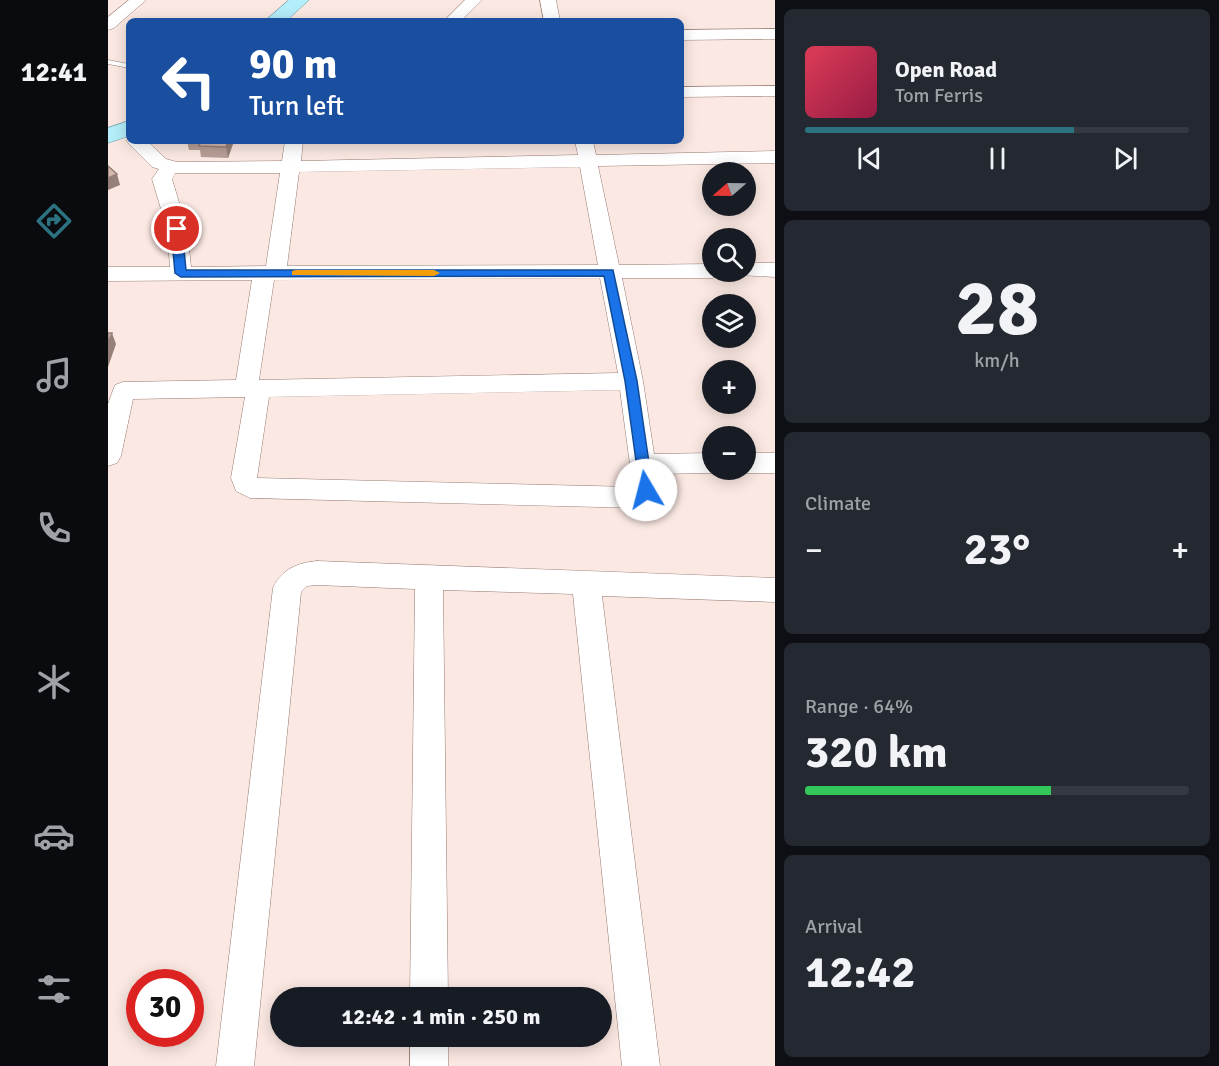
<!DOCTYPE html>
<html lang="en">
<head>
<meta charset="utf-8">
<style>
  :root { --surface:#171b24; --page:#242831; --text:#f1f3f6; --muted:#9ea1a6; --line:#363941; --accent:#2c7280 }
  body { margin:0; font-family:Signika,sans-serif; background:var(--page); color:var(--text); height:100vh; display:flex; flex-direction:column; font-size:22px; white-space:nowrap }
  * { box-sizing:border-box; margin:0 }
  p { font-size:20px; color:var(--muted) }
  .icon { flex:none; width:33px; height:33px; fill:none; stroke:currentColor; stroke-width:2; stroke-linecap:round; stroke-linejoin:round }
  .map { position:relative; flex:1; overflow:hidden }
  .side { display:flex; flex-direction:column; gap:9px; padding:9px; background:#0d0f14; width:444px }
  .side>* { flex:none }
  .hud { position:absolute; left:18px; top:18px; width:558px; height:126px; border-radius:9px; box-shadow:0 3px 15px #0003; background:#1a4fa0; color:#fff; overflow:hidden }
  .needle { width:39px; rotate:250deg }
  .buttons { position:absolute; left:594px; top:162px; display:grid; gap:12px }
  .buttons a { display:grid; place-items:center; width:54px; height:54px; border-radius:50%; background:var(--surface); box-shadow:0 3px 15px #0003; font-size:30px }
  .speed { position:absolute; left:18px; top:969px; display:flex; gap:12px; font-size:30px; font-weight:700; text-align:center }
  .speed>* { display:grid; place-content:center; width:78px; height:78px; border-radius:50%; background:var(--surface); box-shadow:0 3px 15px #0003; line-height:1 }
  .speed .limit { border:9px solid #d22; background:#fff; color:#111 }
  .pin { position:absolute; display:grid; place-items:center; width:51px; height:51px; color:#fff; margin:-26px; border:3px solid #fff; border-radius:50%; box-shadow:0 2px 6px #0007 }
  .me { position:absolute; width:66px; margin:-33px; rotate:352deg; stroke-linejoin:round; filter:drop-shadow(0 0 4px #0008) }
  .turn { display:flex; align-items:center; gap:21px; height:126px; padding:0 24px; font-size:27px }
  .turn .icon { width:78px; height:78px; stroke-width:2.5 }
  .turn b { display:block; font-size:42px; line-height:51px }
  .big { font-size:45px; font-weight:700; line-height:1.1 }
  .side .tile { flex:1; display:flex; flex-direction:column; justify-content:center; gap:9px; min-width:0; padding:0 21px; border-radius:9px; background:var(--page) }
  .side .dial { align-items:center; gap:0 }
  .dial b { font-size:78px; line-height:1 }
  .song { display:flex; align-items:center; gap:18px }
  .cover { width:72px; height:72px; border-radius:9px; background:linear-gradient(135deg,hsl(350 70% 55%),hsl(340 70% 35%)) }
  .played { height:6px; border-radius:3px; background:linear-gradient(90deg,var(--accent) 70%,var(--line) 70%) }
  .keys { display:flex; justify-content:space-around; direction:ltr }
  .heat { display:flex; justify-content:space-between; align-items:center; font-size:33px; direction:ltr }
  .charge { height:9px; border-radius:4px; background:linear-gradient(90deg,#34c759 64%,var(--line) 0) }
  .trip { position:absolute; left:162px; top:987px; width:342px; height:60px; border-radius:30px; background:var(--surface); box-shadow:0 3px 15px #0003; font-weight:700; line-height:60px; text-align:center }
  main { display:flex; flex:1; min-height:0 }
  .tab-bar { display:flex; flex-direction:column; width:108px; justify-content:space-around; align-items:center; background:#090b0e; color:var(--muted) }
  .tab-bar .icon { width:42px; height:42px }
  .tab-bar .selected { color:var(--accent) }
  .tab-bar b { font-size:27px; color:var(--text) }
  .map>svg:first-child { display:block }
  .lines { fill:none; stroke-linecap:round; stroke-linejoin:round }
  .lane-casing { stroke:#977a72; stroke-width:1 }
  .street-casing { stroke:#977a72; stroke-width:1 }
  .primary-casing { stroke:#5f9aa6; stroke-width:1 }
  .lane { fill:#fff; fill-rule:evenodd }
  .street { fill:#fff; fill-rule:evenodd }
  .primary { fill:#b4eefa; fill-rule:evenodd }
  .wall { fill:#b99e96 }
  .shaded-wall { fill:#96817a }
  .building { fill:#d7b8ae; stroke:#96817a; stroke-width:1.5 }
  .route { fill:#1a73e8; stroke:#114b97; stroke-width:1.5 }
  .slow { fill:#f59e0b }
</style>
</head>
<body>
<main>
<nav class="tab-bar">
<b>12:41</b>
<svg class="icon selected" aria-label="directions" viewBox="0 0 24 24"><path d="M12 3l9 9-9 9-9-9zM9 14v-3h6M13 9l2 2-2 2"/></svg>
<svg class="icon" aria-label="music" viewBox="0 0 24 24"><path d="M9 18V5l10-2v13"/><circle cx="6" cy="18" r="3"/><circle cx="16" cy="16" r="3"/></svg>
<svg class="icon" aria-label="phone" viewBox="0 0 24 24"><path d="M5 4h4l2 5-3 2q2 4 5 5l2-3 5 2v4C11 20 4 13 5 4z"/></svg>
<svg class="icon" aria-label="climate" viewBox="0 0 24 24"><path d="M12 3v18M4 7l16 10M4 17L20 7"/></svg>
<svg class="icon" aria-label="car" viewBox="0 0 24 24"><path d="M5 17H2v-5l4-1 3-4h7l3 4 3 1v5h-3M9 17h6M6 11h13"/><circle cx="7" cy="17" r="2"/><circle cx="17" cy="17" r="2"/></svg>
<svg class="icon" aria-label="filters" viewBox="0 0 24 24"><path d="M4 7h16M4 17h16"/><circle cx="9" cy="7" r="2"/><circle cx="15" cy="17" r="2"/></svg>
</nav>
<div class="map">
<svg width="667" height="1066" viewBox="0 0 667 1066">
  <rect width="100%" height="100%" fill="#fbe8e2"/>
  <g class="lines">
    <g class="lane-casing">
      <path id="lane" d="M0 60 21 64V68L0 64Z"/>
    </g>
    <g class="street-casing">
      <g id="street">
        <path d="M21 0H38L6 28 0 30V17Z"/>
        <path d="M357 0H374L353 21H336Z"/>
        <path d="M432 0H448L452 21H436Z"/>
        <path d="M667 29V39L573 40V30Z"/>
        <path d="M667 86V96L573 97V87Z"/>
        <path d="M21 138V141H39L58 159 69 162 174 161 177 141H195L193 161 470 155 467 141H485L488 155 667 151V163L490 166 511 265 604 264V272H614L611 276 604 278H514L535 381 546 454 604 453V470H613L604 473 549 474C552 493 552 502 531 508L142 498 128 491 123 478 137 397 25 399 13 456 9 463 0 466V404L7 385 15 382 128 380 144 280 0 281V267H62L59 229 44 179 51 169 44 167 22 145 19 141ZM472 167 490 265 179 266 191 172ZM67 173H172L158 266 83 267 79 229 64 179ZM492 278 510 373 151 380 166 280ZM512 390 525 487 149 478 161 397Z"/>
        <path d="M638 263H667V277L631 275 628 272H638Z"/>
        <path d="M638 453H667V473H638L629 470H638Z"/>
        <path d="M209 561 667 578V602L494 596 552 1066H514L465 594 335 590 340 998H302L307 589 209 585 199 586 193 592 146 1066H108L165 588C174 569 189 563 209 561Z"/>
        <rect x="302" y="1036" width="38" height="30"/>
      </g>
    </g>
    <g class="primary-casing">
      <g id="primary">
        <path d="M181 0H201L178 21H157Z"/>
        <path d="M21 121V136L0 143V128Z"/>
      </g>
    </g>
    <use href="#lane" class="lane"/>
    <use href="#street" class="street"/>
    <use href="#primary" class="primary"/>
  </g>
  <path class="wall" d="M79 141H126L120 158 93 157 92 150H81Z"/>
  <g class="shaded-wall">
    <path d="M120 141H126L120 158 118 147Z"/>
    <path d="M9 174 12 185 0 190V178Z"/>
    <path d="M4 333 8 344 0 367V343Z"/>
  </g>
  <g class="building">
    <path d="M93 141H120L118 147 91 146Z"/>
    <path d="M0 166 9 174 0 178Z"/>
    <path d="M0 333H4L0 343Z"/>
  </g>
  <path class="route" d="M69 226 74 229 78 270H505L529 381 545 490 543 494H534L532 490 517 381 496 276 73 277 67 273 63 229Z"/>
  <path class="slow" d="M188 270H326L332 273 326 276 184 275V271Z"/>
</svg>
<div class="buttons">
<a><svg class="needle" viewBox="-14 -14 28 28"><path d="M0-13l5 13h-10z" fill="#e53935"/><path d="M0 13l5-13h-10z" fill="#9ea1a6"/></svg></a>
<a><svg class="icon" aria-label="search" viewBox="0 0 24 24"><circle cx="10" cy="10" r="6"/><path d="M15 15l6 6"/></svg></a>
<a><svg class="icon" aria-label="layers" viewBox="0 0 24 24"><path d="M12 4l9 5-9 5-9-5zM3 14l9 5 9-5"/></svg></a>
<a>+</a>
<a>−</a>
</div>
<div class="speed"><div class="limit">30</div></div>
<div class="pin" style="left:69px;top:229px;background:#d93025"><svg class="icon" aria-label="arrive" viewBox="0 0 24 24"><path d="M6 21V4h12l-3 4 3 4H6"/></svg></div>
<svg class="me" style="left:538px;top:490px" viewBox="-20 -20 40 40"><circle r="19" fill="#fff"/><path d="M0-13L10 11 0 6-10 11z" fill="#1a73e8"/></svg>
<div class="trip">12:42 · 1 min · 250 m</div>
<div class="hud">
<div class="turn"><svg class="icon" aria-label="left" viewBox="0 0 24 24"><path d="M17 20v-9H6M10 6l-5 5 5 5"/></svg><div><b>90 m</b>Turn left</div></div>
</div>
</div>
<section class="side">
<div class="tile">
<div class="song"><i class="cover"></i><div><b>Open Road</b><p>Tom Ferris</p></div></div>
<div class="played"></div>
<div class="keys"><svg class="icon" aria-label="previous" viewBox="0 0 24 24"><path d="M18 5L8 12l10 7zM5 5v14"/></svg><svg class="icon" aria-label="pause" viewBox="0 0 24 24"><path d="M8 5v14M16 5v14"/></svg><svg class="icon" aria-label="next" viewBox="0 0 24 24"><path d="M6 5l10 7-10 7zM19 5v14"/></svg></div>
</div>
<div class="tile dial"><b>28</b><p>km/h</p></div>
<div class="tile"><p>Climate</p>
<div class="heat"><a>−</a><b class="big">23°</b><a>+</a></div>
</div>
<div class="tile"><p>Range · 64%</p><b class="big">320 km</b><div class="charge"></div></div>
<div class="tile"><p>Arrival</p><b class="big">12:42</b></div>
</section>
</main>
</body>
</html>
